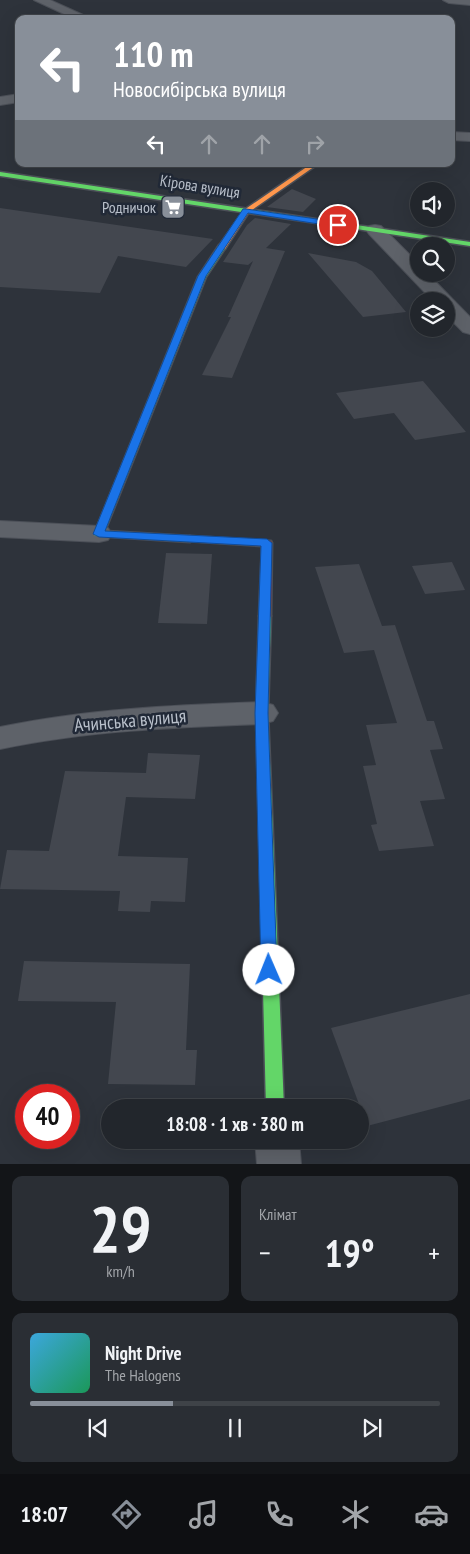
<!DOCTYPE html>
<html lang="uk">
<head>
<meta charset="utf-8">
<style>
  :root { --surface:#22262c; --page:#2a2e34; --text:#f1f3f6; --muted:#a2a5a9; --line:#3f4348; --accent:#888f99 }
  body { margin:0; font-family:"PT Sans Narrow",sans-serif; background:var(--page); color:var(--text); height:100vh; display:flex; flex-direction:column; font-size:19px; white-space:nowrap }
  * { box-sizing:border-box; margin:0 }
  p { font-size:16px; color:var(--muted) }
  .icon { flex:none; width:28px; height:28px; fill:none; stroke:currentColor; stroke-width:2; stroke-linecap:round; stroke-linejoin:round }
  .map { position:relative; height:1164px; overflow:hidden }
  .sheet { display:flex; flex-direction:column; gap:12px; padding:12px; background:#131518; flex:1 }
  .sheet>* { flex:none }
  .top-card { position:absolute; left:15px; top:15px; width:440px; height:152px; border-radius:10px; box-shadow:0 5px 20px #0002,0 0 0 1px var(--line); background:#888f99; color:#fff; overflow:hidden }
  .controls { position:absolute; left:410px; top:182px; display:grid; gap:10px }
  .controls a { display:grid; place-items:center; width:45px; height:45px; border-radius:50%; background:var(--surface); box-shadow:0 5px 20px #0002,0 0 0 1px var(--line); font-size:25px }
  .speed { position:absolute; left:15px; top:1084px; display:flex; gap:10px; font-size:25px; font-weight:700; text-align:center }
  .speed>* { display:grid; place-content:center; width:65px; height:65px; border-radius:50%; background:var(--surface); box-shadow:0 5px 20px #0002,0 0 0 1px var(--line); line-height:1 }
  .speed .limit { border:8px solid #d22; background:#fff; color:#111 }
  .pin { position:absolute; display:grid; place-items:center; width:42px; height:42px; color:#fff; margin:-21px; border:2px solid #fff; border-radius:50%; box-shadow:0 1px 5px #0007 }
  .me { position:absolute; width:55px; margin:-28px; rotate:359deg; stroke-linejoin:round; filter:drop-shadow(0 0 4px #0008) }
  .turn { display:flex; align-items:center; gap:18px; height:105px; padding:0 15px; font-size:22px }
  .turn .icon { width:65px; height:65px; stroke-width:2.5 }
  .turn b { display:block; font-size:35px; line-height:42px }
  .lanes { display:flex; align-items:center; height:48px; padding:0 15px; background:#0003; justify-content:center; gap:25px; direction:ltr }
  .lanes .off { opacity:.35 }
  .big { font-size:38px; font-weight:800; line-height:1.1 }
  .sheet .widget { flex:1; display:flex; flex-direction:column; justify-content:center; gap:8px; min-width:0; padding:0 18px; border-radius:10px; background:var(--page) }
  .sheet .dial { align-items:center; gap:0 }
  .dial b { font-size:65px; line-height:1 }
  .song { display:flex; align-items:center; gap:15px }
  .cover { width:60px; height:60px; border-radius:8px; background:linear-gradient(135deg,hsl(200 70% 55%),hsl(150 70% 35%)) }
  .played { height:5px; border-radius:2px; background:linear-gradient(90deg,var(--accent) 35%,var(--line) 35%) }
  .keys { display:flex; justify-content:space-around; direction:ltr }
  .heat { display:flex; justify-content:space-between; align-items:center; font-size:28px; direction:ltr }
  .sheet .tiles { flex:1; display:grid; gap:12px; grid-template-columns:1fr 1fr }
  .widget:last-child { grid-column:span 2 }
  .trip { position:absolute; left:101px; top:1099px; width:268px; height:50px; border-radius:25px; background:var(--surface); box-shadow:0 5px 20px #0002,0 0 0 1px var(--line); font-weight:800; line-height:50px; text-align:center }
  .tab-bar { display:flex; height:80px; justify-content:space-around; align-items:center; background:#0e0f12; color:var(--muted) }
  .tab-bar .icon { width:35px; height:35px }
  .tab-bar .current { color:var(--accent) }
  .tab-bar b { font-size:22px; color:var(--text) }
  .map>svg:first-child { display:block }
  .building { fill:#43474f }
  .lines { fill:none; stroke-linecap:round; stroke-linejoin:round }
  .street-casing { stroke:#4c5058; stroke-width:2 }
  .fast-casing { stroke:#4c5058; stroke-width:3 }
  .slow-casing { stroke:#4c5058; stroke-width:3 }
  .jam-casing { stroke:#4c5058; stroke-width:3 }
  .street { fill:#5e6269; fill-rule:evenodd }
  .fast { fill:#63d668; fill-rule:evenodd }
  .slow { fill:#ff974d; fill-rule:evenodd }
  .jam { fill:#b3261e; fill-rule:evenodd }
  .route { fill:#1a73e8; stroke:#114b97 }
  .labels { text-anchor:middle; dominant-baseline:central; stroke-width:5; stroke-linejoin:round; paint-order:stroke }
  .far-street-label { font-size:16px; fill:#b9c0cb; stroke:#212937 }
  .far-poi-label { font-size:16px; fill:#b9c0cb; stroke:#212937; text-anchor:end }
  .street-label { font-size:19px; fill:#b9c0cb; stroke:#212937 }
</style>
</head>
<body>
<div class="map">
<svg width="470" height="1164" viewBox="0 0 470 1164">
  <rect width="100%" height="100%" fill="#2e333b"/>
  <g class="building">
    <path d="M292 189 316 199 303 212 267 207Z"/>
    <path d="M0 208 213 239 186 267 118 256 100 293 0 287Z"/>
    <path d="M255 218 291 224 266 248 285 251 232 378 202 375 231 317H228L253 261 248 265 223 262 247 225Z"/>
    <path d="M308 253 356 262 372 271 406 312 363 317Z"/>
    <path d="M423 381 466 432 415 440 394 413 354 419 336 393Z"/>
    <path d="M166 553 212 554 207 624 158 623Z"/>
    <path d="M452 562 465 590 425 594 412 566Z"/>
    <path d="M359 564 382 626 395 625 427 721H434L443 749 430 750 445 799 420 801 434 846 379 851 371 825 377 824 363 766 376 765 366 725 397 723 374 650 344 653 315 567Z"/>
    <path d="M148 753 200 755 195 799 126 797 118 856 188 858 185 902 151 901 150 912 118 911 120 891 0 889 7 850 49 851 65 771 146 773Z"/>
    <path d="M24 961 190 964 186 1050H197L195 1085 108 1084 116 1002 18 1001Z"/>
    <path d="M470 994V1099L367 1126 331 1028Z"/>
  </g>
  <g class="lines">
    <g class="street-casing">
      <g id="street">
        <path d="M34 0H50L92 19H75Z"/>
        <path d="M443 0H470V5L449 3Z"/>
        <path d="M19 94V102L0 105V97Z"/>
        <path d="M451 132 470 133V141L451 140Z"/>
        <path d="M375 225 381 226 419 264V274H428L470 317V334L463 332 446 315V301H433L369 234 366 230 369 226Z"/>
        <path d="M0 521 99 526 108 528 112 534 108 540 99 542 0 537Z"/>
        <path d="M262 702 273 705 278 713 273 721 262 724C174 727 87 731 0 749V727C87 709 174 705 262 702Z"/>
        <path d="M255 1140H299L301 1164H257Z"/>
      </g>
    </g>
    <g class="fast-casing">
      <g id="fast">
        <path d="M0 172 470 242V246L0 176Z"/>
        <path d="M219 245 226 247 206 277 105 531 190 536 195 539 190 542 95 536 94 534 198 277Z"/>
        <path d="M265 612 271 616 268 713 284 1108H266L256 713 259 616Z"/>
      </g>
    </g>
    <g class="slow-casing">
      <path id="slow" d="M311 164H318L249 212 225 249H219L218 247 244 210Z"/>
    </g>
    <g class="jam-casing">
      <path id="jam" d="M190 536 271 541 272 543 271 616 269 619 265 620 259 616 262 546 186 541 185 539 186 537Z"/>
    </g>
    <use href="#street" class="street"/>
    <use href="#fast" class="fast"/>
    <use href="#slow" class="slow"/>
    <use href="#jam" class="jam"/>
  </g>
  <path class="route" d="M246 209 338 222 341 225 338 227 248 213 206 276 105 531 267 539 272 543 268 713 277 970 275 975 269 977 263 975 261 970 255 713 261 546 99 537 93 534 198 276 243 209Z"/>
  <defs>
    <g id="supermarket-square" transform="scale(1.25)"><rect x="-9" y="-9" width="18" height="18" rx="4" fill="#888f99" stroke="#212937"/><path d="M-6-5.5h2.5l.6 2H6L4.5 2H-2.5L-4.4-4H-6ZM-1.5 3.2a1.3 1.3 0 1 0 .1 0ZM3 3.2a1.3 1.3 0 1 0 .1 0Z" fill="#fff"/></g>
  </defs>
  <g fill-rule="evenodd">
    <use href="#supermarket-square" x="173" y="207"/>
  </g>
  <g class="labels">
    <g class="far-street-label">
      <text transform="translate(200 186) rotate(9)">Кірова вулиця</text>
    </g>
    <g class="far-poi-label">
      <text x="156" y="207">Родничок</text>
    </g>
    <g class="street-label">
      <text transform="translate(130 720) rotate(-5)">Ачинська вулиця</text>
    </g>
  </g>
</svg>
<div class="controls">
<a><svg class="icon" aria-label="sound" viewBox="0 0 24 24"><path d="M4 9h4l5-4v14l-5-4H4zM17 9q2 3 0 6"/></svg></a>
<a><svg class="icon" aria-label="search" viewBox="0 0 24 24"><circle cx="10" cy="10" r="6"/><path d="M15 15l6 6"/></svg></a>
<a><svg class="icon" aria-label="layers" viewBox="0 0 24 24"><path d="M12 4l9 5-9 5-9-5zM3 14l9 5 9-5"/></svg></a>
</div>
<div class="speed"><div class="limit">40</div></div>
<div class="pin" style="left:338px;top:225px;background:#d93025"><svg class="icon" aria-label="arrive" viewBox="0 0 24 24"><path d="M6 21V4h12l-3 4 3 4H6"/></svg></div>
<svg class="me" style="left:269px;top:970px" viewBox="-20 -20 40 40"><circle r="19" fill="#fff"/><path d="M0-13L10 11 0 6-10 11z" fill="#1a73e8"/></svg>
<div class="trip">18:08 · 1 хв · 380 m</div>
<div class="top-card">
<div class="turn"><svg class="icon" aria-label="left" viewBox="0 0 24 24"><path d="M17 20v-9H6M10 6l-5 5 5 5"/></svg><div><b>110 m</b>Новосибірська вулиця</div></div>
<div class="lanes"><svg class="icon" aria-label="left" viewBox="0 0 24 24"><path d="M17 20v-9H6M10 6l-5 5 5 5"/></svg><svg class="icon off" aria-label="ahead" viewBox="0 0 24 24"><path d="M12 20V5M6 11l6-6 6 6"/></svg><svg class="icon off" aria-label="ahead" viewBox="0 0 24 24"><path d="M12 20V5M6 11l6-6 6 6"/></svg><svg class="icon off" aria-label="right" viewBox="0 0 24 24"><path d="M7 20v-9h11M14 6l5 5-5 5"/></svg></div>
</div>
</div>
<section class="sheet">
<div class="tiles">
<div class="widget dial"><b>29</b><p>km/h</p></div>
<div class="widget"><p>Клімат</p>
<div class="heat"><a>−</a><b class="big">19°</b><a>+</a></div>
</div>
<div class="widget">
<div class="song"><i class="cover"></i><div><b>Night Drive</b><p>The Halogens</p></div></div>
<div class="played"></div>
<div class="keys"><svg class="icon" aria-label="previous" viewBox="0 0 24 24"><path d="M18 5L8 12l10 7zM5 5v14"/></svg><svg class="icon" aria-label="pause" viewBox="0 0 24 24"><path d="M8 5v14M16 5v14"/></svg><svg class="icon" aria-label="next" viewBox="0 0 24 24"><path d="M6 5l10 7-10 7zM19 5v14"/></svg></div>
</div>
</div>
</section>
<nav class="tab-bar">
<b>18:07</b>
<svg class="icon current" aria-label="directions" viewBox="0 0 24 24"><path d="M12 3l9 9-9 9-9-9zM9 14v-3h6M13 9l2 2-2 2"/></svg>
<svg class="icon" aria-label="music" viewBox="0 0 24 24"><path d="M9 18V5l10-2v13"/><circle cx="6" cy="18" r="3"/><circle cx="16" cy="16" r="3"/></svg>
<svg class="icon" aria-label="phone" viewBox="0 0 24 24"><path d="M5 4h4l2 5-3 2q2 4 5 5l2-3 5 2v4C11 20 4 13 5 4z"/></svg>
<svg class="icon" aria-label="climate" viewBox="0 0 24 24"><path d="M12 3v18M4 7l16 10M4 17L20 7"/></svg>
<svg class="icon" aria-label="car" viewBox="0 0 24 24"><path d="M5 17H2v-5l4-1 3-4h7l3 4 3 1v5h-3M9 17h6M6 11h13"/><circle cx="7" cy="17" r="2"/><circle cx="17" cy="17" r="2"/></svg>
</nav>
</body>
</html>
